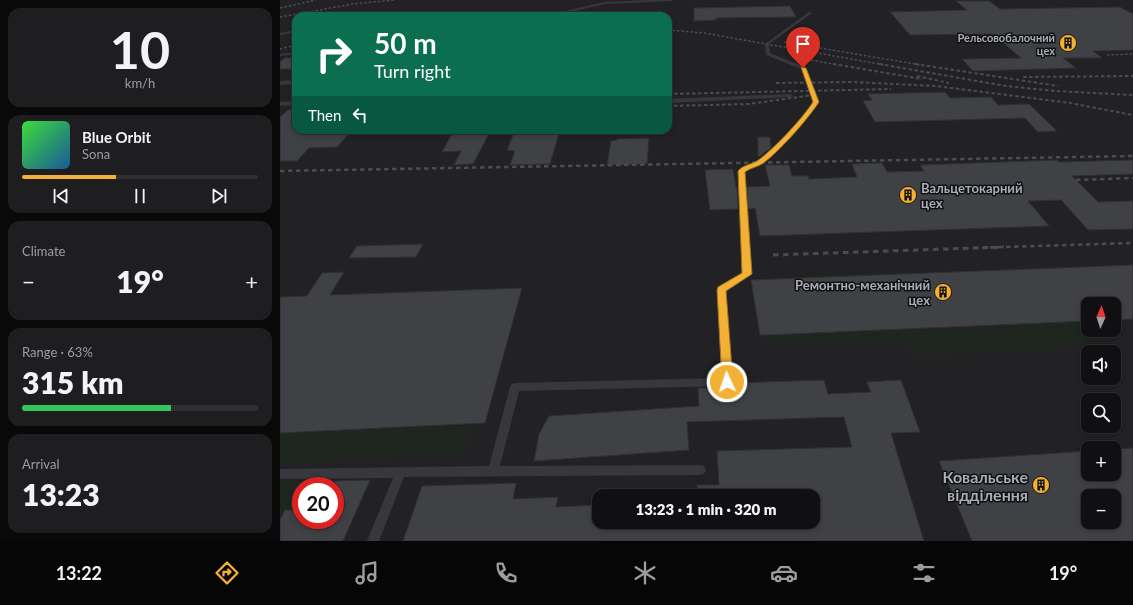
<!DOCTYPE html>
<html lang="en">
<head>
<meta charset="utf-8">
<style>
  :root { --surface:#101012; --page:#1e1e20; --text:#f1f3f6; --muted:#9c9d9f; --line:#303032; --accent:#f2b134 }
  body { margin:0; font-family:Lato,sans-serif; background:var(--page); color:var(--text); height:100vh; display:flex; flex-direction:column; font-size:15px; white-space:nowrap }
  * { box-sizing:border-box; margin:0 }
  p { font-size:13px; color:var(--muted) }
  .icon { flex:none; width:22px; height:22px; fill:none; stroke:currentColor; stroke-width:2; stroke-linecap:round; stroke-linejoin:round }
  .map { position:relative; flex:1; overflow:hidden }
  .panel { display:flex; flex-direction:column; gap:8px; padding:8px; background:#09090a; width:280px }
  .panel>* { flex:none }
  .top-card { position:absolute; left:12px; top:12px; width:380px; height:122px; border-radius:12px; box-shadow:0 2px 6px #0003,0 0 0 1px var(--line); background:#0b6e4f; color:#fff; overflow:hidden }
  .needle { width:26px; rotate:3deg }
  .buttons { position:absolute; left:801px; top:297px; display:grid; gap:8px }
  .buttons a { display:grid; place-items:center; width:40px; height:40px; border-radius:8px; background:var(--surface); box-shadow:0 2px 6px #0003,0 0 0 1px var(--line); font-size:20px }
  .speed { position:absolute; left:12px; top:477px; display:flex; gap:8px; font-size:20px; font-weight:700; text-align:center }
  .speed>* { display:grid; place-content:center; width:52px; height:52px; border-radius:50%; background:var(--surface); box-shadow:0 2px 6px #0003,0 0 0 1px var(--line); line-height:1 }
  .speed .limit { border:6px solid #d22; background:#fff; color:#111 }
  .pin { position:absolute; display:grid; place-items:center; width:34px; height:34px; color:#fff; margin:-41px -17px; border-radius:50% 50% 50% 0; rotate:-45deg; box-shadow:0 0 4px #0007 }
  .pin .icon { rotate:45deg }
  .me { position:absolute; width:44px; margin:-22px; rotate:357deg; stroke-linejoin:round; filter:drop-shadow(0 0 3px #0008) }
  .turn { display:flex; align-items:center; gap:14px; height:84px; padding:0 16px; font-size:18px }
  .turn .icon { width:52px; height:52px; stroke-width:2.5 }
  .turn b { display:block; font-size:28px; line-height:34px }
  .then { display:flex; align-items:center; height:38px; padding:0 16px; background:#0003; gap:8px; font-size:15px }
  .big { font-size:30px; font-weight:800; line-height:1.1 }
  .panel .tile { flex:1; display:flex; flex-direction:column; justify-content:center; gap:6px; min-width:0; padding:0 14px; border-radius:12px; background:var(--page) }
  .panel .dial { align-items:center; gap:0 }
  .dial b { font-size:52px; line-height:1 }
  .song { display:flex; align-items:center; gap:12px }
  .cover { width:48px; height:48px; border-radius:6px; background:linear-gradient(135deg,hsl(120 70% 55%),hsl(210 70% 35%)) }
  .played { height:4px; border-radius:2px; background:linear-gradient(90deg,var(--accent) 40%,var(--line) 40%) }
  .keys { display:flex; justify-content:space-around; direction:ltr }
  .heat { display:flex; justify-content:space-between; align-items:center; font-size:22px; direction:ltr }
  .charge { height:6px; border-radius:3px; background:linear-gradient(90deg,#34c759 63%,var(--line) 0) }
  .trip { position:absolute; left:312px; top:489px; width:228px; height:40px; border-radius:12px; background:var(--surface); box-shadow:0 2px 6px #0003,0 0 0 1px var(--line); font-weight:800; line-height:40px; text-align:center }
  .dock { display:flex; height:64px; justify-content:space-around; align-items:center; background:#060607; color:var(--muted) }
  .dock .icon { width:28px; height:28px }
  .dock .on { color:var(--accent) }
  .dock b { font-size:18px; color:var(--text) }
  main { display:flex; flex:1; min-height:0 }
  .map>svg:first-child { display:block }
  .built { fill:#222225; fill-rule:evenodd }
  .green { fill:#1e261f }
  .building { fill:#404145; stroke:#303034; fill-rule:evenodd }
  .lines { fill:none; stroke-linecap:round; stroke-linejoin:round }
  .service { fill:#37383d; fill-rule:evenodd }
  .rail-far3 { stroke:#4a4c52; stroke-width:1.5; stroke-dasharray:2.5 2; stroke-linecap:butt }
  .rail-far2 { stroke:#4a4c52; stroke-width:2; stroke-dasharray:3.5 2.5; stroke-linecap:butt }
  .rail-far1 { stroke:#4a4c52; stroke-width:2.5; stroke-dasharray:4.5 3.5; stroke-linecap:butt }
  .rail { stroke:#4a4c52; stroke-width:3; stroke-dasharray:5.5 4.5; stroke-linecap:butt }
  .route { fill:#f2b134; stroke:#9d7322 }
  .labels { text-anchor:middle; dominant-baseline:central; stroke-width:3; stroke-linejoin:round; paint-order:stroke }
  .far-poi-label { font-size:11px; font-weight:bold; fill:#a8adb8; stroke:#111113; text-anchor:end }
  .poi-label { font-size:13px; font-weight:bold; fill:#a8adb8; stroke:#111113; text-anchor:start }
  .near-poi-label { font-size:16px; font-weight:bold; fill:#a8adb8; stroke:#111113; text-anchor:end }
</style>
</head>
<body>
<main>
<section class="panel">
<div class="tile dial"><b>10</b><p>km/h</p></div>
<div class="tile">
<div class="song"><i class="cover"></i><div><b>Blue Orbit</b><p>Sona</p></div></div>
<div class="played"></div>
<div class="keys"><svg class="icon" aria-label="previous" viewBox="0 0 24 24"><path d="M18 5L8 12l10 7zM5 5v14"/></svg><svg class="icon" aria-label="pause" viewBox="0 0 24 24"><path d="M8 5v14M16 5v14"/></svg><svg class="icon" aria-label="next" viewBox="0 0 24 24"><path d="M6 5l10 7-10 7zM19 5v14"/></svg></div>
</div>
<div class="tile"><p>Climate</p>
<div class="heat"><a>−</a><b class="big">19°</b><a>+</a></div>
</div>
<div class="tile"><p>Range · 63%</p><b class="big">315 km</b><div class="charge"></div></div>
<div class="tile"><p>Arrival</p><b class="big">13:23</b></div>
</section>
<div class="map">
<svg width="853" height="541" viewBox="0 0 853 541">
  <rect width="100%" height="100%" fill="#161618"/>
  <path class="built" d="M0 0H853V541H0ZM16 16H388V130H16ZM808 304H834V330H808ZM808 352H834V378H808ZM808 400H834V426H808ZM808 448H834V474H808ZM21 486H55V520H21ZM319 496H533V522H319ZM808 496H834V522H808Z"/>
  <g class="green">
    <path d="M808 321V330H827L834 338C768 354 700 353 632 355L624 341 486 343V335Z"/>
    <path d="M192 425 183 455 0 463V433Z"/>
    <path d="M41 481 39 486H21V510L0 520V482Z"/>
  </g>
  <g class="building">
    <path d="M676 1H709L720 9 840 7 853 14V50L813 51 822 58H783L796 68 693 71 682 59 741 58 713 34 630 35 610 12 687 10Z"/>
    <path d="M510 6 516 17 436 18 437 20 414 21V8Z"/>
    <path d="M5 58H16V69H0V62Z"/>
    <path d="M665 92 670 98 711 97 718 105 749 104 777 131 758 132 745 118 595 122 583 101 592 100 588 94Z"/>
    <path d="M16 109V130H72L57 147 29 148 17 161H0V117L8 110Z"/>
    <path d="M174 130H211L193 164 174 165 181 151 162 152Z"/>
    <path d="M235 130H280L270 164 230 165 235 151 227 150Z"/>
    <path d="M478 137H490L491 148 480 156H478Z"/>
    <path d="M369 138 367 164 327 165 331 141 337 140V139Z"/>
    <path d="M777 160 779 162 853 160V174L792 176 818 202 853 201V229L808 230 781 200 748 201 769 226 480 236 475 208 468 209 467 187 490 186 485 165H509L512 176H529L528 179 577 177 572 164 602 163 607 172 644 171 640 165Z"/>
    <path d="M453 169 456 187H457L458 209 430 210 425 170Z"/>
    <path d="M143 244 136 257 69 258 77 246Z"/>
    <path d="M853 265V319L834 320V304H808V321L486 335H480L471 280Z"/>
    <path d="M64 272 50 295 242 288 205 423 0 433V297L27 296 42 273Z"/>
    <path d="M544 380 548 394 591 392 587 382 621 380 640 432 611 433 644 541H123L142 486 236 483 233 499 278 497 276 507 319 505V522H533V496H418L417 485H439L437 451 572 447 564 417 407 422 409 450 254 461 259 434 269 416 419 406 418 388H447L453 383Z"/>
    <path d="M853 448V541H692L659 461 808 451V474H834V449ZM808 496H834V522H808Z"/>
    <path d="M90 480 63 541H0V520L5 510H21V520H55V481Z"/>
  </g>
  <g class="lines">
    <g class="service">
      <path d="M366 0H393L391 1 325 4 273 16H194L196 15 272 14 325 2Z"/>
      <path d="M529 12 532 13 489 44 490 53 525 67 539 102C524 123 507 145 486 160 480 165 472 168 464 172L471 274 446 291 452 382 450 385 447 386 239 391 220 466 420 465 424 466 426 470 424 474 420 475 124 477 99 541H87L113 478 0 479V469L209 466 230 387 232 384 235 383 442 378 438 290 439 288 463 273 458 171C464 165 475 163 482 157 502 143 519 122 533 102L521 69 486 55 485 44Z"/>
      <path d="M16 30V32L0 35V33Z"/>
      <path d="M16 52V54L0 56V54Z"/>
      <path d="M16 80V84L0 85V81Z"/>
      <path d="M510 94 513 96 512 97 388 103V99Z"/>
      <path d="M16 101V105L0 106V102Z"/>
    </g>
    <g class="rail-far3">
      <path d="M0 8 36 0"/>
      <path d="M0 17 73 4 115 0"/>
      <path d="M388 30 424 33 605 65"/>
      <path d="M504 42 641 65"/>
      <path d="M0 49 16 45"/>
      <path d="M827 55 853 54"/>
      <path d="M531 60 558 65"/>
    </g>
    <g class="rail-far2">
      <path d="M553 64 642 79"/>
      <path d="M599 64 726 86 775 91 853 95"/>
      <path d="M635 64 778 86"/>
      <path d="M637 76 669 83"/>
      <path d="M743 77 853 76"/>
      <path d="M496 83 572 82 655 86 790 103 853 115"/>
      <path d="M388 94 611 89"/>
      <path d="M388 106 469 104 533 95"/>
    </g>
    <g class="rail-far1">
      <path d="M0 171 853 156"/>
      <path d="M796 180 853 178"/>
      <path d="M694 248 853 243"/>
    </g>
    <path class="rail" d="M493 255 724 247"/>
  </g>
  <path class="route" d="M521 67 526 68 539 102C528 119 498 153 482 164 477 167 470 168 465 172L472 274 446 291 453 382 451 385 447 387 443 385 442 382 437 290 438 287 462 273 458 171C463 165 470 165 477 161 492 151 523 118 533 102Z"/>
  <defs>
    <g id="building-disc" transform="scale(0.9)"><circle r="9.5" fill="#f2b134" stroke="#111113"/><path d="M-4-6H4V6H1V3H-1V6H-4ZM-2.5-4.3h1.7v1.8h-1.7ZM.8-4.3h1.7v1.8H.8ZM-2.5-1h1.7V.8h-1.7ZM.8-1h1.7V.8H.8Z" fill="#111"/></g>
  </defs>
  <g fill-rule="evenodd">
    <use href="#building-disc" x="788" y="43"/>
    <use href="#building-disc" x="628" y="195"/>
    <use href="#building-disc" x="663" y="292"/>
    <use href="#building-disc" x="761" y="485"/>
  </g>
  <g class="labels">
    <g class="far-poi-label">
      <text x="775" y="37">Рельсовобалочний<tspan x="775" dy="13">цех</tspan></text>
    </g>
    <g class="poi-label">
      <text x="641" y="188">Вальцетокарний<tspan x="641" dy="15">цех</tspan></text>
      <text x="650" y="285" text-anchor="end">Ремонтно-механічний<tspan x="650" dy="15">цех</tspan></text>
    </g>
    <g class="near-poi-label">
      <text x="748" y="476">Ковальське<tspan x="748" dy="18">відділення</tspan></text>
    </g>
  </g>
</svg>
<div class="buttons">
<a><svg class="needle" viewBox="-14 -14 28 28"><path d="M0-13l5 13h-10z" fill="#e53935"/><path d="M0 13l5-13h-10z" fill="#9c9d9f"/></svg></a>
<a><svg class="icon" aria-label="sound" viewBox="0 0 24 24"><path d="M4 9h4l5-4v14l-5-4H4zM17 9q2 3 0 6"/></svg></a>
<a><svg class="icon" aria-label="search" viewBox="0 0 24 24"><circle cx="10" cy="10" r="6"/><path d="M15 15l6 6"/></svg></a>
<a>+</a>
<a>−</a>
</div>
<div class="speed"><div class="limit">20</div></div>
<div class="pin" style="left:523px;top:68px;background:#d93025"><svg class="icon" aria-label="arrive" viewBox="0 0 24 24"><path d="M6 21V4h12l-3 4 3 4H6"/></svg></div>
<svg class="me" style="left:447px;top:382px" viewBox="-20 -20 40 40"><circle r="17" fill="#f2b134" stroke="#fff" stroke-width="3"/><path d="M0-11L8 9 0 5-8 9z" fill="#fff"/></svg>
<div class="trip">13:23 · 1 min · 320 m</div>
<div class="top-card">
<div class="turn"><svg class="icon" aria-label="right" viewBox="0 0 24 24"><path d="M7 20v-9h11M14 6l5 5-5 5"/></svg><div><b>50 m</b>Turn right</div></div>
<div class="then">Then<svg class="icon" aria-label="left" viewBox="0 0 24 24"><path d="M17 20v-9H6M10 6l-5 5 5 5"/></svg></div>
</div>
</div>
</main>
<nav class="dock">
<b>13:22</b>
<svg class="icon on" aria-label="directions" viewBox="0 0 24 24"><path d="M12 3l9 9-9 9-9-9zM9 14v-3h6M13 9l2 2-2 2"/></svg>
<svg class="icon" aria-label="music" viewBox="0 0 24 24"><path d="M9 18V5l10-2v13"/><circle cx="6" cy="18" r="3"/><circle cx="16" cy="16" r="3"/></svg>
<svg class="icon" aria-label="phone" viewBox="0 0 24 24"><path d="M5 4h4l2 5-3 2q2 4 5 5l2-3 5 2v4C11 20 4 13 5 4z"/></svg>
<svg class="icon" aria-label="climate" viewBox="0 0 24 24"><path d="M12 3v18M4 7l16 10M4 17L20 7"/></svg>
<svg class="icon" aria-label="car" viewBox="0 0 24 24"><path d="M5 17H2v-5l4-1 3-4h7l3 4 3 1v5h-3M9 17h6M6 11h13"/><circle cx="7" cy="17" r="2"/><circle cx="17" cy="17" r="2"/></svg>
<svg class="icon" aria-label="filters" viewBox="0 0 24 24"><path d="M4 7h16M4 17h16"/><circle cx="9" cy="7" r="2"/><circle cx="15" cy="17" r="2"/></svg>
<b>19°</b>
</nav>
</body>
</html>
